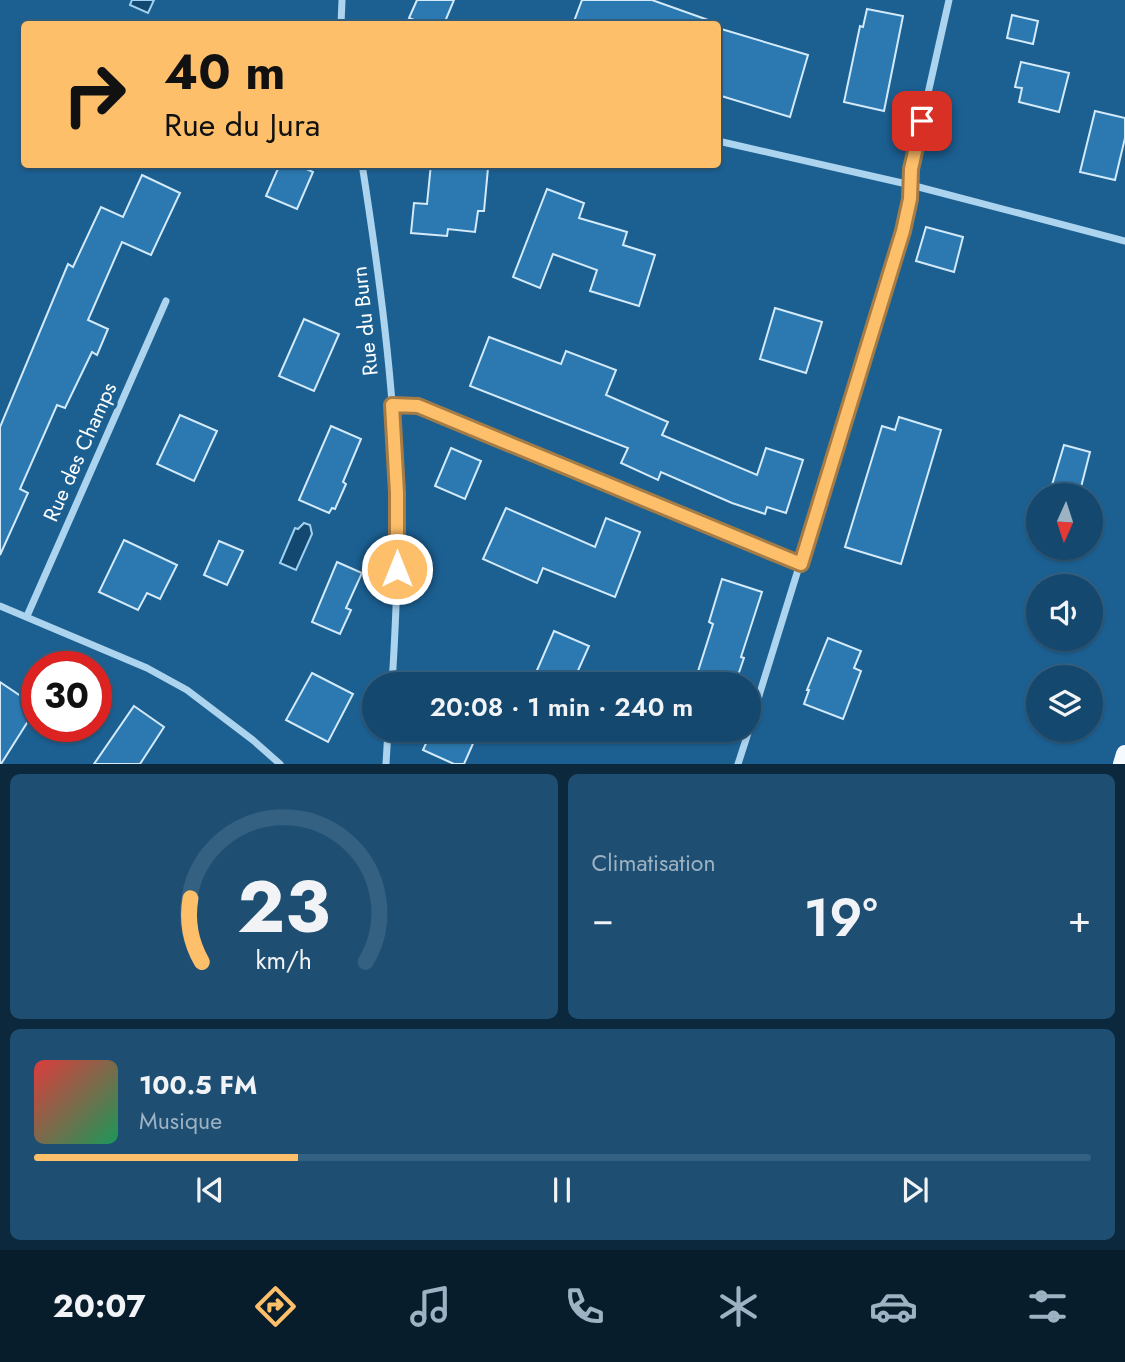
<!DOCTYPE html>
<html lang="fr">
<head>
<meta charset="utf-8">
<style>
  :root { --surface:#15486e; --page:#1e4f73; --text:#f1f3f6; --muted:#9db2c2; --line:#346081; --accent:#febf6a }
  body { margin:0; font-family:Jost,sans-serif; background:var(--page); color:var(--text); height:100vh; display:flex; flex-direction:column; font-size:26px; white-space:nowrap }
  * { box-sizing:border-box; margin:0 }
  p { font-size:23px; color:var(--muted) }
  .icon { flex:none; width:38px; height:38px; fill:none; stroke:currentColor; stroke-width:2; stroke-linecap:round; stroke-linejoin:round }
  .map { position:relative; height:764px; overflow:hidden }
  .sheet { display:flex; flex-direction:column; gap:10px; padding:10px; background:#0c283c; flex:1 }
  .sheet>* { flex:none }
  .banner { position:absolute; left:21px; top:21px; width:700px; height:147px; border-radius:7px; box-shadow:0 2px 5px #0004,0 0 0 2px var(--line); background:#febf6a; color:#111; overflow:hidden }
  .needle { width:46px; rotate:183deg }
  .controls { position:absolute; left:1026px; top:483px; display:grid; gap:14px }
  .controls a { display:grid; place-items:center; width:77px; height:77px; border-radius:50%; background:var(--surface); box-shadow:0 2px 5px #0004,0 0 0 2px var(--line); font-size:35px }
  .speed { position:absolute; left:21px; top:651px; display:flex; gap:14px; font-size:35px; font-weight:700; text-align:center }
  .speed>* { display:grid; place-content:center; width:91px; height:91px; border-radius:50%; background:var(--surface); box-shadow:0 2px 5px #0004,0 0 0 2px var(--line); line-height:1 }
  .speed .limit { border:10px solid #d22; background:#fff; color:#111 }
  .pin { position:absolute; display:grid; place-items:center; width:60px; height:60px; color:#fff; margin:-30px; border-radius:14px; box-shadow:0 4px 10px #0006 }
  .me { position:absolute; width:77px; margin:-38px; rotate:0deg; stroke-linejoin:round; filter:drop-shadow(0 0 5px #0008) }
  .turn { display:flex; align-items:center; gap:24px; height:147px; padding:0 28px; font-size:32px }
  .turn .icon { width:91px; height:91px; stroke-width:2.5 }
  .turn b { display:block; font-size:49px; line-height:60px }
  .big { font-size:52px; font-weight:600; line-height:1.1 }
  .sheet .widget { flex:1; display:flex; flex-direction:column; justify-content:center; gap:10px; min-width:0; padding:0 24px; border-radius:10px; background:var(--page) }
  .sheet .dial { align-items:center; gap:0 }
  .dial svg { height:182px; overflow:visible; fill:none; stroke:var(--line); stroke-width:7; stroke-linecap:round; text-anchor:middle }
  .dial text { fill:var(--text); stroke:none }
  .song { display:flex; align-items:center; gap:21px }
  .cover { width:84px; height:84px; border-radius:10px; background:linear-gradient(135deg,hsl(0 70% 55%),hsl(150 70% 35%)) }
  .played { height:7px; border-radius:4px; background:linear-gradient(90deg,var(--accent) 25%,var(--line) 25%) }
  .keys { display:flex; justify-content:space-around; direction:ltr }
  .heat { display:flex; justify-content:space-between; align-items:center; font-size:38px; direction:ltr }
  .sheet .tiles { flex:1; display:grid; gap:10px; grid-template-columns:1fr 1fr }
  .widget:last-child { grid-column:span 2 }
  .trip { position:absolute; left:362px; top:672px; width:399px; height:70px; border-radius:35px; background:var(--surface); box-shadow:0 2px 5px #0004,0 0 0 2px var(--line); font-weight:600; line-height:70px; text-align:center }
  .dock { display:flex; height:112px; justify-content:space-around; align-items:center; background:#081d2c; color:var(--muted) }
  .dock .icon { width:49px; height:49px }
  .dock .selected { color:var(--accent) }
  .dock b { font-size:32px; color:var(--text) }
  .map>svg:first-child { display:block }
  .water { fill:#134870; stroke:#a0d1f0; stroke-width:2 }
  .building { fill:#2b79b0; stroke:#d3eafa; stroke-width:2 }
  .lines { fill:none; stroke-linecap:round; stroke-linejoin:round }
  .street { stroke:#acd4ee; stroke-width:7 }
  .primary { stroke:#f4faff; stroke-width:18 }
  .route-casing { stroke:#a57c45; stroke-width:18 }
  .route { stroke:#febf6a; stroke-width:12 }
  .labels { text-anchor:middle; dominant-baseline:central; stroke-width:7; stroke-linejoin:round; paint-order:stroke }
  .street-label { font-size:21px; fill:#fff; stroke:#1c6092 }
</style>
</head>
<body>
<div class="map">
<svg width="1125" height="764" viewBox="0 0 1125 764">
  <rect width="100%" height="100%" fill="#1c6092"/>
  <g class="water">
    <path d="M132 0H154L148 13 130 5Z"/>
    <path d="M304 523 310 525 312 534 296 570 280 563 295 528 298 529Z"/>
  </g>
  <g class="building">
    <path d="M417 0H454L444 24H424L409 18Z"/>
    <path d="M582 0H652L711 21V24H573Z"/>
    <path d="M867 9 903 16 884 111 844 102 860 26 863 27Z"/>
    <path d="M1012 15 1038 21 1033 44 1007 38Z"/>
    <path d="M718 28 808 55 790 117 718 95Z"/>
    <path d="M1021 62 1069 73 1059 112 1019 102 1022 88 1015 87Z"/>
    <path d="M1095 111 1125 118V138L1115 180 1080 172Z"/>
    <path d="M280 164H296L313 172 297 209 266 196Z"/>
    <path d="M431 164H480V167L488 168 484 211H478L475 232 448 229 447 236 411 233 414 203 427 204Z"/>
    <path d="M142 175 180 193 151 255 122 242 88 320 108 329 97 355 92 352 65 408 57 405 20 489 28 493 0 555V427L68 264 73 267 101 207 123 217Z"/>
    <path d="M547 189 584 203 579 218 627 232 623 245 655 255 639 306 590 291 597 270 553 254 540 288 513 277Z"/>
    <path d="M926 227 963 237 954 272 916 261Z"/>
    <path d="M775 308 822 322 806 373 760 359Z"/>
    <path d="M304 319 339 334 314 391 279 376Z"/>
    <path d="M489 337 561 364 566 351 616 370 606 395 668 422 662 435 757 475 766 448 803 460 786 513 767 507 765 514 732 503 661 472 658 480 621 463 628 448 470 386Z"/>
    <path d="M180 415 217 431 194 481 157 464Z"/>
    <path d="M899 417 941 430 901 564 845 547 882 426 895 430Z"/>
    <path d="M331 426 361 439 343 482 346 484 335 509 332 508 329 513 299 500Z"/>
    <path d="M1064 445 1090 452 1079 495H1049Z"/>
    <path d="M451 448 481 461 465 499 435 486Z"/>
    <path d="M506 508 595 547 606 518 640 532 615 597 543 568 537 583 483 559Z"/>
    <path d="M124 540 177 565 160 599 147 593 138 610 99 592Z"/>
    <path d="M219 541 243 551 227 585 204 575Z"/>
    <path d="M337 562 362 573 346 608 351 610 340 634 312 622Z"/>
    <path d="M722 579 762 592 741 657 744 658 735 684H694L713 624 709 622Z"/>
    <path d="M554 631 589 646 572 684H531Z"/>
    <path d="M828 638 861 651 854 668 861 671 843 719 804 704 809 690H807Z"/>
    <path d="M312 673 353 694 328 742 286 720Z"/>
    <path d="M0 682 37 707 1 764H0Z"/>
    <path d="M134 706 164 727 140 764H94Z"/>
    <path d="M432 730H479L464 764H454L423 750Z"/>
  </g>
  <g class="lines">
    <g class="street">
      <path d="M341 24 342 0"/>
      <path d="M718 141 911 185 1125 241"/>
      <path d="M362 164C379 273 394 383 397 493 399 556 396 621 392 684"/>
      <path d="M392 405 418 406 801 564"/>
      <path d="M0 606 147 668 187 690 254 741 280 764"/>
      <path d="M27 616 166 301"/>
      <path d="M749 728 903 231 910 199 911 169 949 0"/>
      <path d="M386 764 388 730"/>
      <path d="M738 764 749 730"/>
    </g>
    <path class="primary" d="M1122 764 1125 754"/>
  </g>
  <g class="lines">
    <g class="route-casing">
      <path id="route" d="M397 569V493L392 405 418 406 801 564 903 231 910 199 911 169 922 121"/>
    </g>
    <use href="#route" class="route"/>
  </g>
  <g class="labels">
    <g class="street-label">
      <text transform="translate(365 321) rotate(-96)">Rue du Burn</text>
      <text transform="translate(80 452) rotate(-66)">Rue des Champs</text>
    </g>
  </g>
</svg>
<div class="controls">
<a><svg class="needle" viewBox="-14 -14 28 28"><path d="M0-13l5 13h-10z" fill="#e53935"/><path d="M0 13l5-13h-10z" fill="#9db2c2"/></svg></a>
<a><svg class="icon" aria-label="sound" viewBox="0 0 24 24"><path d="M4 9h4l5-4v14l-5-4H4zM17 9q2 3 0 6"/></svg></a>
<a><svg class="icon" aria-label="layers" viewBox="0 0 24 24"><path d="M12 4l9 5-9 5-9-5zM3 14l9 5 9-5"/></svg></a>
</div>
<div class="speed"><div class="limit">30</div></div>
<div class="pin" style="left:922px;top:121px;background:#d93025"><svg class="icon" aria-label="arrive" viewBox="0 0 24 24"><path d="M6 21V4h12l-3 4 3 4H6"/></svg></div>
<svg class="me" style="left:397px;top:569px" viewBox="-20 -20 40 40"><circle r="17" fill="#febf6a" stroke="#fff" stroke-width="3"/><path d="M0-11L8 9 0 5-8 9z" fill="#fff"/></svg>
<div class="trip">20:08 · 1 min · 240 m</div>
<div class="banner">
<div class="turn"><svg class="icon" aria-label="right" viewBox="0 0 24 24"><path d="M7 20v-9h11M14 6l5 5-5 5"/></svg><div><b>40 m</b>Rue du Jura</div></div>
</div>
</div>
<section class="sheet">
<div class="tiles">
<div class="widget dial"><svg viewBox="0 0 100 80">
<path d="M14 69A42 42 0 1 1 86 69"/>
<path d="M14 69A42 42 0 0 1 9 41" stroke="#febf6a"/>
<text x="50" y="56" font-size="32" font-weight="700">23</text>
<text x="50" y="72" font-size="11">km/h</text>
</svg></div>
<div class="widget"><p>Climatisation</p>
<div class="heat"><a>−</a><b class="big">19°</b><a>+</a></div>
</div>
<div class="widget">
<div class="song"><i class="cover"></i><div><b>100.5 FM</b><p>Musique</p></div></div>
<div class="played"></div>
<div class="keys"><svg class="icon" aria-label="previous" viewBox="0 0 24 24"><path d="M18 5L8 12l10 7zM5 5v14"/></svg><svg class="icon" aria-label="pause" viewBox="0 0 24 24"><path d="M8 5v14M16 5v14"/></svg><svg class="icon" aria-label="next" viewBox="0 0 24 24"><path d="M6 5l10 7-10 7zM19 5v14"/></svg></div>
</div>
</div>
</section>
<nav class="dock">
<b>20:07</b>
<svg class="icon selected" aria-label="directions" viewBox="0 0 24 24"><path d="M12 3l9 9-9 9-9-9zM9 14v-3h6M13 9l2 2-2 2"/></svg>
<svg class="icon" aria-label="music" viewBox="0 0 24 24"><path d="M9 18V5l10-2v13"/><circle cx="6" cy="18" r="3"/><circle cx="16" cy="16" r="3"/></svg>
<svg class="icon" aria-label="phone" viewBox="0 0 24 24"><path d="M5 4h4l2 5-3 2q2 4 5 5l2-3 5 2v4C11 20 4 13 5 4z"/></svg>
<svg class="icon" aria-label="climate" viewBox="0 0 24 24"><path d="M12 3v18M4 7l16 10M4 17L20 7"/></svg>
<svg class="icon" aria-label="car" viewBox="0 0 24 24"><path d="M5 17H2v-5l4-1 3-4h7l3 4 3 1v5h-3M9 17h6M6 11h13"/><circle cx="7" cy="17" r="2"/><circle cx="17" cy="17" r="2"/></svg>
<svg class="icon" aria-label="filters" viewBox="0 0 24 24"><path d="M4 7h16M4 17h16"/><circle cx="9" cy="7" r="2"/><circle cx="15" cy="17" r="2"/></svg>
</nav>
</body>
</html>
